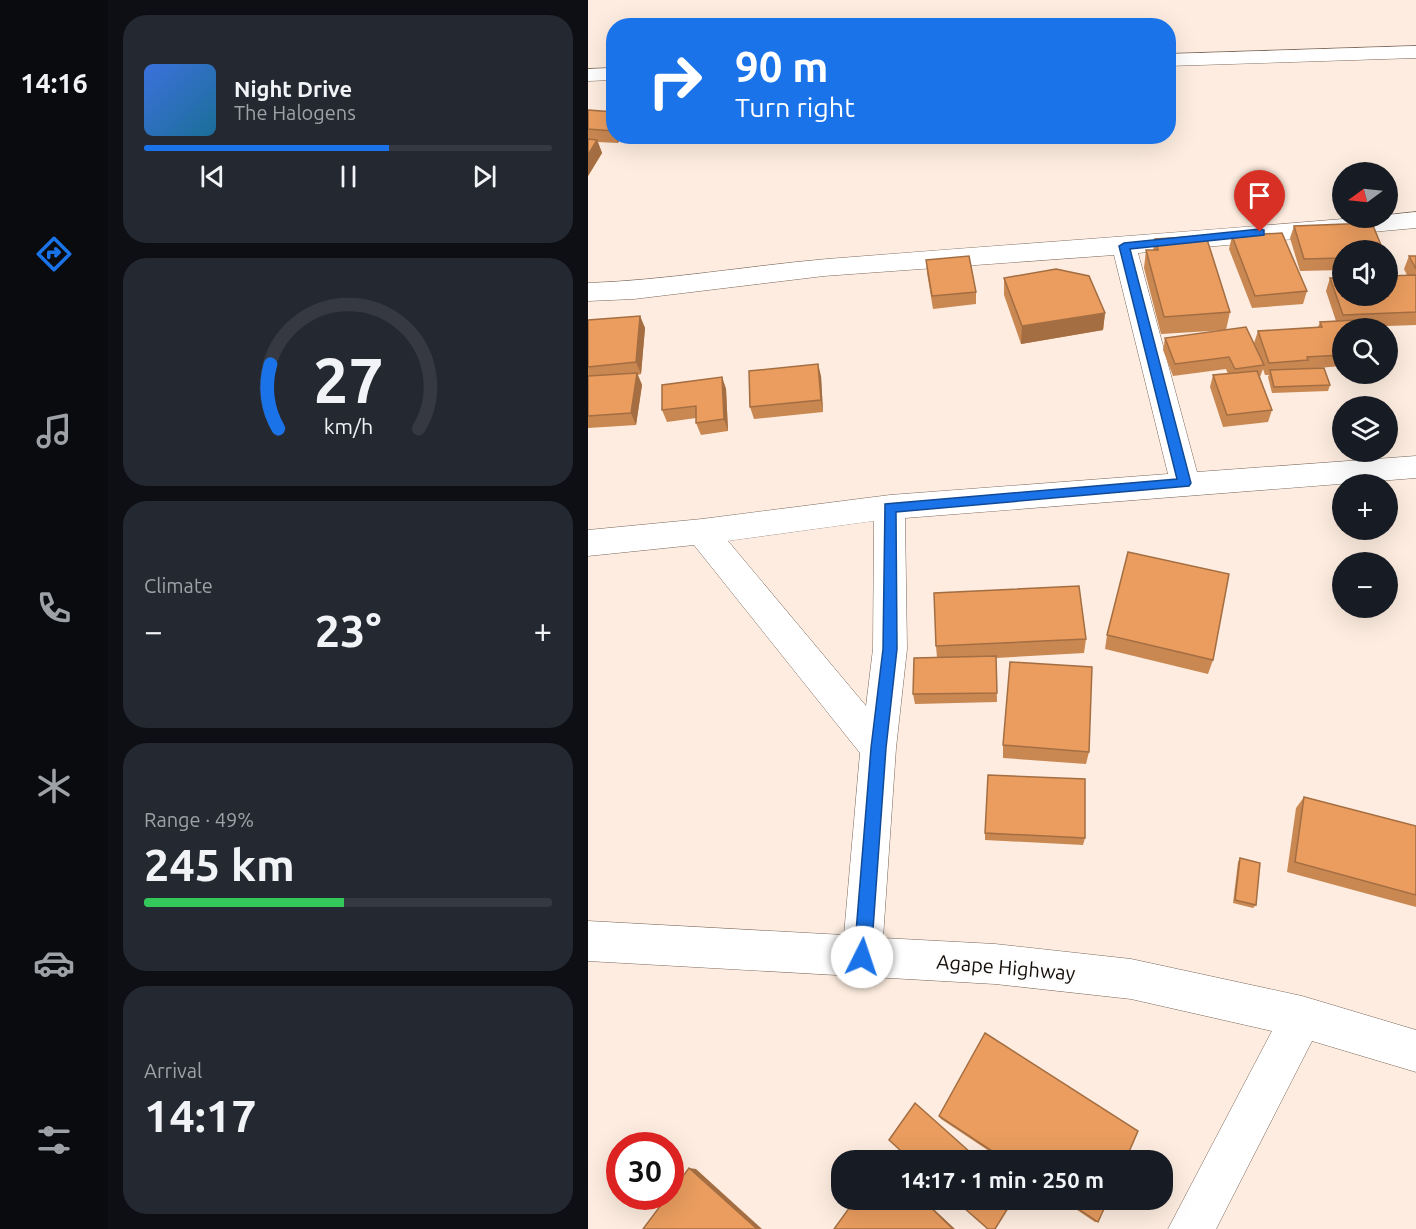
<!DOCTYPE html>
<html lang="en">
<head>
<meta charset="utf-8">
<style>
  :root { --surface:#171b24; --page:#242831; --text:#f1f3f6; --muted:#9ea1a6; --line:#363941; --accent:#1a73e8 }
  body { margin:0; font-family:Ubuntu,sans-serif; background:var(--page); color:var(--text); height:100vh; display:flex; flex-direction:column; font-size:22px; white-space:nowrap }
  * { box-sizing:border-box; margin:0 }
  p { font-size:20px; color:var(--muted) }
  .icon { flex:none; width:33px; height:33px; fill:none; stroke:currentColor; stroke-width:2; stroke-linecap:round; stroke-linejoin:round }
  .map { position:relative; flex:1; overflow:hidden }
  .sheet { display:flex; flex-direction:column; gap:15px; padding:15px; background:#0d0f14; width:480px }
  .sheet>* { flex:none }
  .top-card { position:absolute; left:18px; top:18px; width:570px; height:126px; border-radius:24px; box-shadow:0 6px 24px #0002; background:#1a73e8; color:#fff; overflow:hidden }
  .needle { width:39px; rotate:255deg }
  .fabs { position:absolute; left:744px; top:162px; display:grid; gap:12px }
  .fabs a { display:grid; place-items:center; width:66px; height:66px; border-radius:50%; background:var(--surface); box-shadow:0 6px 24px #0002; font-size:30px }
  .speed { position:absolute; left:18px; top:1132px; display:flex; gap:12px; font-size:30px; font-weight:700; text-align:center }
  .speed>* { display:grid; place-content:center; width:78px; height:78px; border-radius:50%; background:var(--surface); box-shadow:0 6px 24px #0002; line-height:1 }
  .speed .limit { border:9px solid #d22; background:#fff; color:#111 }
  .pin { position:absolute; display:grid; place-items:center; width:51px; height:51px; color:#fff; margin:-62px -26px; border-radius:50% 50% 50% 0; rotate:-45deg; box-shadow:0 0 6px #0007 }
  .pin .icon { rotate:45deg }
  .me { position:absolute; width:66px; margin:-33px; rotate:4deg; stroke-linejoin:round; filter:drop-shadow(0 0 4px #0008) }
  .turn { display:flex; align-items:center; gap:21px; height:126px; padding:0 30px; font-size:27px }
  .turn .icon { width:78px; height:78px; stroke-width:2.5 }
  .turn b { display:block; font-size:42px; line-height:51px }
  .big { font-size:45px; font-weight:600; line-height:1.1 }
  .sheet .widget { flex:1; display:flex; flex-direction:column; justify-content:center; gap:9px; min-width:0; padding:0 21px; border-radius:24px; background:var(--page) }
  .sheet .dial { align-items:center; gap:0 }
  .dial svg { height:156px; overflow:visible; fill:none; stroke:var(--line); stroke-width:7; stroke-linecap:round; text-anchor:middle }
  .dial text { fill:var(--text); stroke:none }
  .song { display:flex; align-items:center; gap:18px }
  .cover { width:72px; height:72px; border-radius:9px; background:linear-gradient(135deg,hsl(220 70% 55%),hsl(200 70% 35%)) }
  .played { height:6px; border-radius:3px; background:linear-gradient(90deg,var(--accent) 60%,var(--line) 60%) }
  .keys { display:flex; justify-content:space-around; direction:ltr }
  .heat { display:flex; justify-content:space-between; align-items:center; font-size:33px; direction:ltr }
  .charge { height:9px; border-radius:4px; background:linear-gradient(90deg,#34c759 49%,var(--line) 0) }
  .trip { position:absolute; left:243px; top:1150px; width:342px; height:60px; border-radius:24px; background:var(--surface); box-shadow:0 6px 24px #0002; font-weight:600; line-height:60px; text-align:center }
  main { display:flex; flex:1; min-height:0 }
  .tabs { display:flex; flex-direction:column; width:108px; justify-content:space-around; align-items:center; background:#090b0e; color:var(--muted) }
  .tabs .icon { width:42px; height:42px }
  .tabs .current { color:var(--accent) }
  .tabs b { font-size:27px; color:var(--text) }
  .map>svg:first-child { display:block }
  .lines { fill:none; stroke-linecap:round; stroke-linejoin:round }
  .minor-casing { stroke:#79675a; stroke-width:1 }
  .minor { fill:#fff; fill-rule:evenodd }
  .wall { fill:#c98752 }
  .shaded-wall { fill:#a46e42 }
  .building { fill:#ea9d5f; stroke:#a46e42; stroke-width:1.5 }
  .route { fill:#1a73e8; stroke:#114b97; stroke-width:1.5 }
  .labels { text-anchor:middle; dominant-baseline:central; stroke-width:5; stroke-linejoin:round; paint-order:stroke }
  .near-street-label { font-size:20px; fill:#140d08; stroke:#fdfdfd }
</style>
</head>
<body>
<main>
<nav class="tabs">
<b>14:16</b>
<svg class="icon current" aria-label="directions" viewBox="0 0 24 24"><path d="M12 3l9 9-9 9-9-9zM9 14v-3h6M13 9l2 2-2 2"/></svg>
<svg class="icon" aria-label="music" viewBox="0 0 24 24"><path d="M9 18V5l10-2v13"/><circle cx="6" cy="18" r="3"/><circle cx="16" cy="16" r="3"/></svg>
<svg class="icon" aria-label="phone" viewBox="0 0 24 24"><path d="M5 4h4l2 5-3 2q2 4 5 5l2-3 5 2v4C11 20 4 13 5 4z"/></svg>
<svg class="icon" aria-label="climate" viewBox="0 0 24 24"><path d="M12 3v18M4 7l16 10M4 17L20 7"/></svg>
<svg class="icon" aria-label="car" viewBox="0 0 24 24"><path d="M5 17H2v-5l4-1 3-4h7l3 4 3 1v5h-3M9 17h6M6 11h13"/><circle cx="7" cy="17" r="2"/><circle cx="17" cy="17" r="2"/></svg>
<svg class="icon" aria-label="filters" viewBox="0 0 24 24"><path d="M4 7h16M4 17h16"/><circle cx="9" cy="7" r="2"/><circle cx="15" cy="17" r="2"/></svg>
</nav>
<section class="sheet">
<div class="widget">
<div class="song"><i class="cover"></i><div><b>Night Drive</b><p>The Halogens</p></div></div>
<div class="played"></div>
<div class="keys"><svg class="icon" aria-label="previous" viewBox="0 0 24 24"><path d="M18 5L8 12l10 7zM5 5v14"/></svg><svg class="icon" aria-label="pause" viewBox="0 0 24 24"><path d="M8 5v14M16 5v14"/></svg><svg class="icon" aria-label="next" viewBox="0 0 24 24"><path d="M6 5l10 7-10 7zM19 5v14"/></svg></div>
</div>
<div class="widget dial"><svg viewBox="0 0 100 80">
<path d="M14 69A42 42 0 1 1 86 69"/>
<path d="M14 69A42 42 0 0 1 10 36" stroke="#1a73e8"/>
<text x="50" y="56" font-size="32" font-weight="700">27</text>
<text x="50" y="72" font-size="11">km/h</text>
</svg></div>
<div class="widget"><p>Climate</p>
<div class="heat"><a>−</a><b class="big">23°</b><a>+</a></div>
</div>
<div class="widget"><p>Range · 49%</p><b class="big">245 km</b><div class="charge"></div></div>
<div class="widget"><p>Arrival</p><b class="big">14:17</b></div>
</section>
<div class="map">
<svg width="828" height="1229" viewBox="0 0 828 1229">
  <rect width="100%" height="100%" fill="#fdecdf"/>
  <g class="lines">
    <g class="minor-casing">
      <g id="minor">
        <path d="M828 46V58L580 66V54Z"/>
        <path d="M26 68V80L0 81V69Z"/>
        <path d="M828 212V228L550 253 609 472 828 456V478L317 518 319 649 308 748 295 938 407 944 543 959 714 996 828 1030V1072L724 1041 628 1229H580L684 1031 543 999 407 984 0 961V921L256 935 272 753 106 545 0 556V530L114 519 302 495 580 474 526 255 236 276 46 299 0 301V283C80 280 159 266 239 259 415 245 591 233 767 218H800V215ZM286 521 285 649 278 706 140 541Z"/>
      </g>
    </g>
    <use href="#minor" class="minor"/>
  </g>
  <g class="wall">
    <path d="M0 110 26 112V136H33L30 143 10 142 14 153 0 176Z"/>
    <path d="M706 226 754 250V270L712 271 702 238Z"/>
    <path d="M644 236 719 291 715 304 664 308 641 249Z"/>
    <path d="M567 239 642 312 638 330 573 334 556 268 558 250H565Z"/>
    <path d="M821 256H828V325L771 327 754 328V366L717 369 742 385 740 391 684 393 680 377 681 375H677L675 369 672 377 684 410 680 422 635 427 622 387 625 375 640 374 638 369 585 376 575 350 577 338 668 347 666 343 670 331 730 327 732 322 748 321 738 291 742 278 819 275 816 269Z"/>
    <path d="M338 260 388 292V304L345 309 339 273Z"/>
    <path d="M416 278 517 313 515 330 433 344 416 295Z"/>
    <path d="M52 316 57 328 53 374 50 375 54 385 48 425 0 428V320Z"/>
    <path d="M233 376 235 412 166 419 162 407Z"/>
    <path d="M134 377 138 389 140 431 113 435 108 423V418L79 422 74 410Z"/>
    <path d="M519 635 625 660 620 674 517 649Z"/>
    <path d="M498 639 496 653 408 658 409 702 327 704 325 694 349 658 348 646Z"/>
    <path d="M415 745 501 752 498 764 415 758Z"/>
    <path d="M716 797 828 826V907L699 872 708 808Z"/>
    <path d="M397 833 497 838 495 845 397 840Z"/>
    <path d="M652 858 668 905 665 908 645 903 650 862Z"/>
    <path d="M351 1116 537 1161H416L353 1119Z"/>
    <path d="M474 1200H520L510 1222H507Z"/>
  </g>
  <g class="shaded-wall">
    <path d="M27 136H33L30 143Z"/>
    <path d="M9 140 14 153 0 176V155Z"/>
    <path d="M517 313 515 330 433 344 434 326Z"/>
    <path d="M52 316 57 328 53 374 48 362Z"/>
    <path d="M230 364 233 376 235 412 233 400Z"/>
    <path d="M49 373 54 385 48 425 43 413Z"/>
    <path d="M134 377 138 389 140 431 136 419Z"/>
    <path d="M101 1168 108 1169 174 1229H169Z"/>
    <path d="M335 1200H336L367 1229H365Z"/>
  </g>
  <g class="building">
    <path d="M0 110 26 112 25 131 0 129Z"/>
    <path d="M0 139 9 140 0 155Z"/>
    <path d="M784 223 795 250H754V258L716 259 706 226Z"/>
    <path d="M694 233 719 291 667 296 644 236Z"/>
    <path d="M618 236 642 312 576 317 558 250H570L567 239Z"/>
    <path d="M381 256 388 292 344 296 338 260Z"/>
    <path d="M821 256H828V269Z"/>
    <path d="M468 269 501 276 517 313 434 326 416 278Z"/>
    <path d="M828 275V312L755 315 742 278H754V296H800V276Z"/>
    <path d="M52 316 48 362 0 367V320Z"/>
    <path d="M769 320 772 328H754V355L719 357 720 360 681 363 670 331 734 327 732 322Z"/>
    <path d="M658 327 676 365 647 369 641 357 587 364 577 338Z"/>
    <path d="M230 364 233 400 162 407 161 371Z"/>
    <path d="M736 368 742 385 686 387 682 370Z"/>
    <path d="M669 371 684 410 639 415 625 375Z"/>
    <path d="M49 373 43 413 0 416V376Z"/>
    <path d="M134 377 136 419 108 423V406L74 410V385Z"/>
    <path d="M540 552 641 574 625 660 519 635Z"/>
    <path d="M491 586 498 639 348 646 346 593Z"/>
    <path d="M408 656 409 693 325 694 326 658Z"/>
    <path d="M422 662 504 667 501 752 415 745Z"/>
    <path d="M400 775 497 779V838L397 833Z"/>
    <path d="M716 797 828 826V895L707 862Z"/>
    <path d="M652 858 672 863 668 905 647 900Z"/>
    <path d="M397 1033 550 1131 537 1161H419L351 1116Z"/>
    <path d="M327 1103 392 1161H324L301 1140Z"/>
    <path d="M101 1168 169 1229H55L79 1197H82V1193Z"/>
    <path d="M267 1200H335L365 1229H246Z"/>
    <path d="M367 1200H425L407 1229H400Z"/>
    <path d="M477 1200H520L510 1222Z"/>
  </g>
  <path class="route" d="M672 229 676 230V235L542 249 603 483 601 486 308 512 309 649 298 748 283 957 280 962 274 965 268 962 266 957 283 748 295 649 297 504 589 479 531 246 536 243Z"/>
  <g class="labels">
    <g class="near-street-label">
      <text transform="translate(418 967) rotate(5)">Agape Highway</text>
    </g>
  </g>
</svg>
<div class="fabs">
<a><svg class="needle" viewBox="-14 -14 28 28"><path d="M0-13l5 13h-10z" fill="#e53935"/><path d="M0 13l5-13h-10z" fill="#9ea1a6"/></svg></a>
<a><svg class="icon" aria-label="sound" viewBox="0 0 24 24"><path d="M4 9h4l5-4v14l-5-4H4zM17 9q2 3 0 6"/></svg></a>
<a><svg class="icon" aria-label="search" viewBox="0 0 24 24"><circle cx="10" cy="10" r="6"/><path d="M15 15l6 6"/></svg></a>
<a><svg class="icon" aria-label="layers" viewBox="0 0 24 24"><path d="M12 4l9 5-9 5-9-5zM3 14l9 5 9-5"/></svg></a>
<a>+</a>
<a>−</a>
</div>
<div class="speed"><div class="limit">30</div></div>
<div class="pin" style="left:672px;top:232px;background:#d93025"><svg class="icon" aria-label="arrive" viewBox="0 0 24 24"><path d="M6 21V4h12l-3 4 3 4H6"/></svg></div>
<svg class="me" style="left:274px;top:957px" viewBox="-20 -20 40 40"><circle r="19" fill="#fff"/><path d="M0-13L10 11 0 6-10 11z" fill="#1a73e8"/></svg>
<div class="trip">14:17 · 1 min · 250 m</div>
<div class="top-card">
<div class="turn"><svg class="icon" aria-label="right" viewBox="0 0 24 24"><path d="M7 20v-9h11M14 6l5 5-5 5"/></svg><div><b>90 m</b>Turn right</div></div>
</div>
</div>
</main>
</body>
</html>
